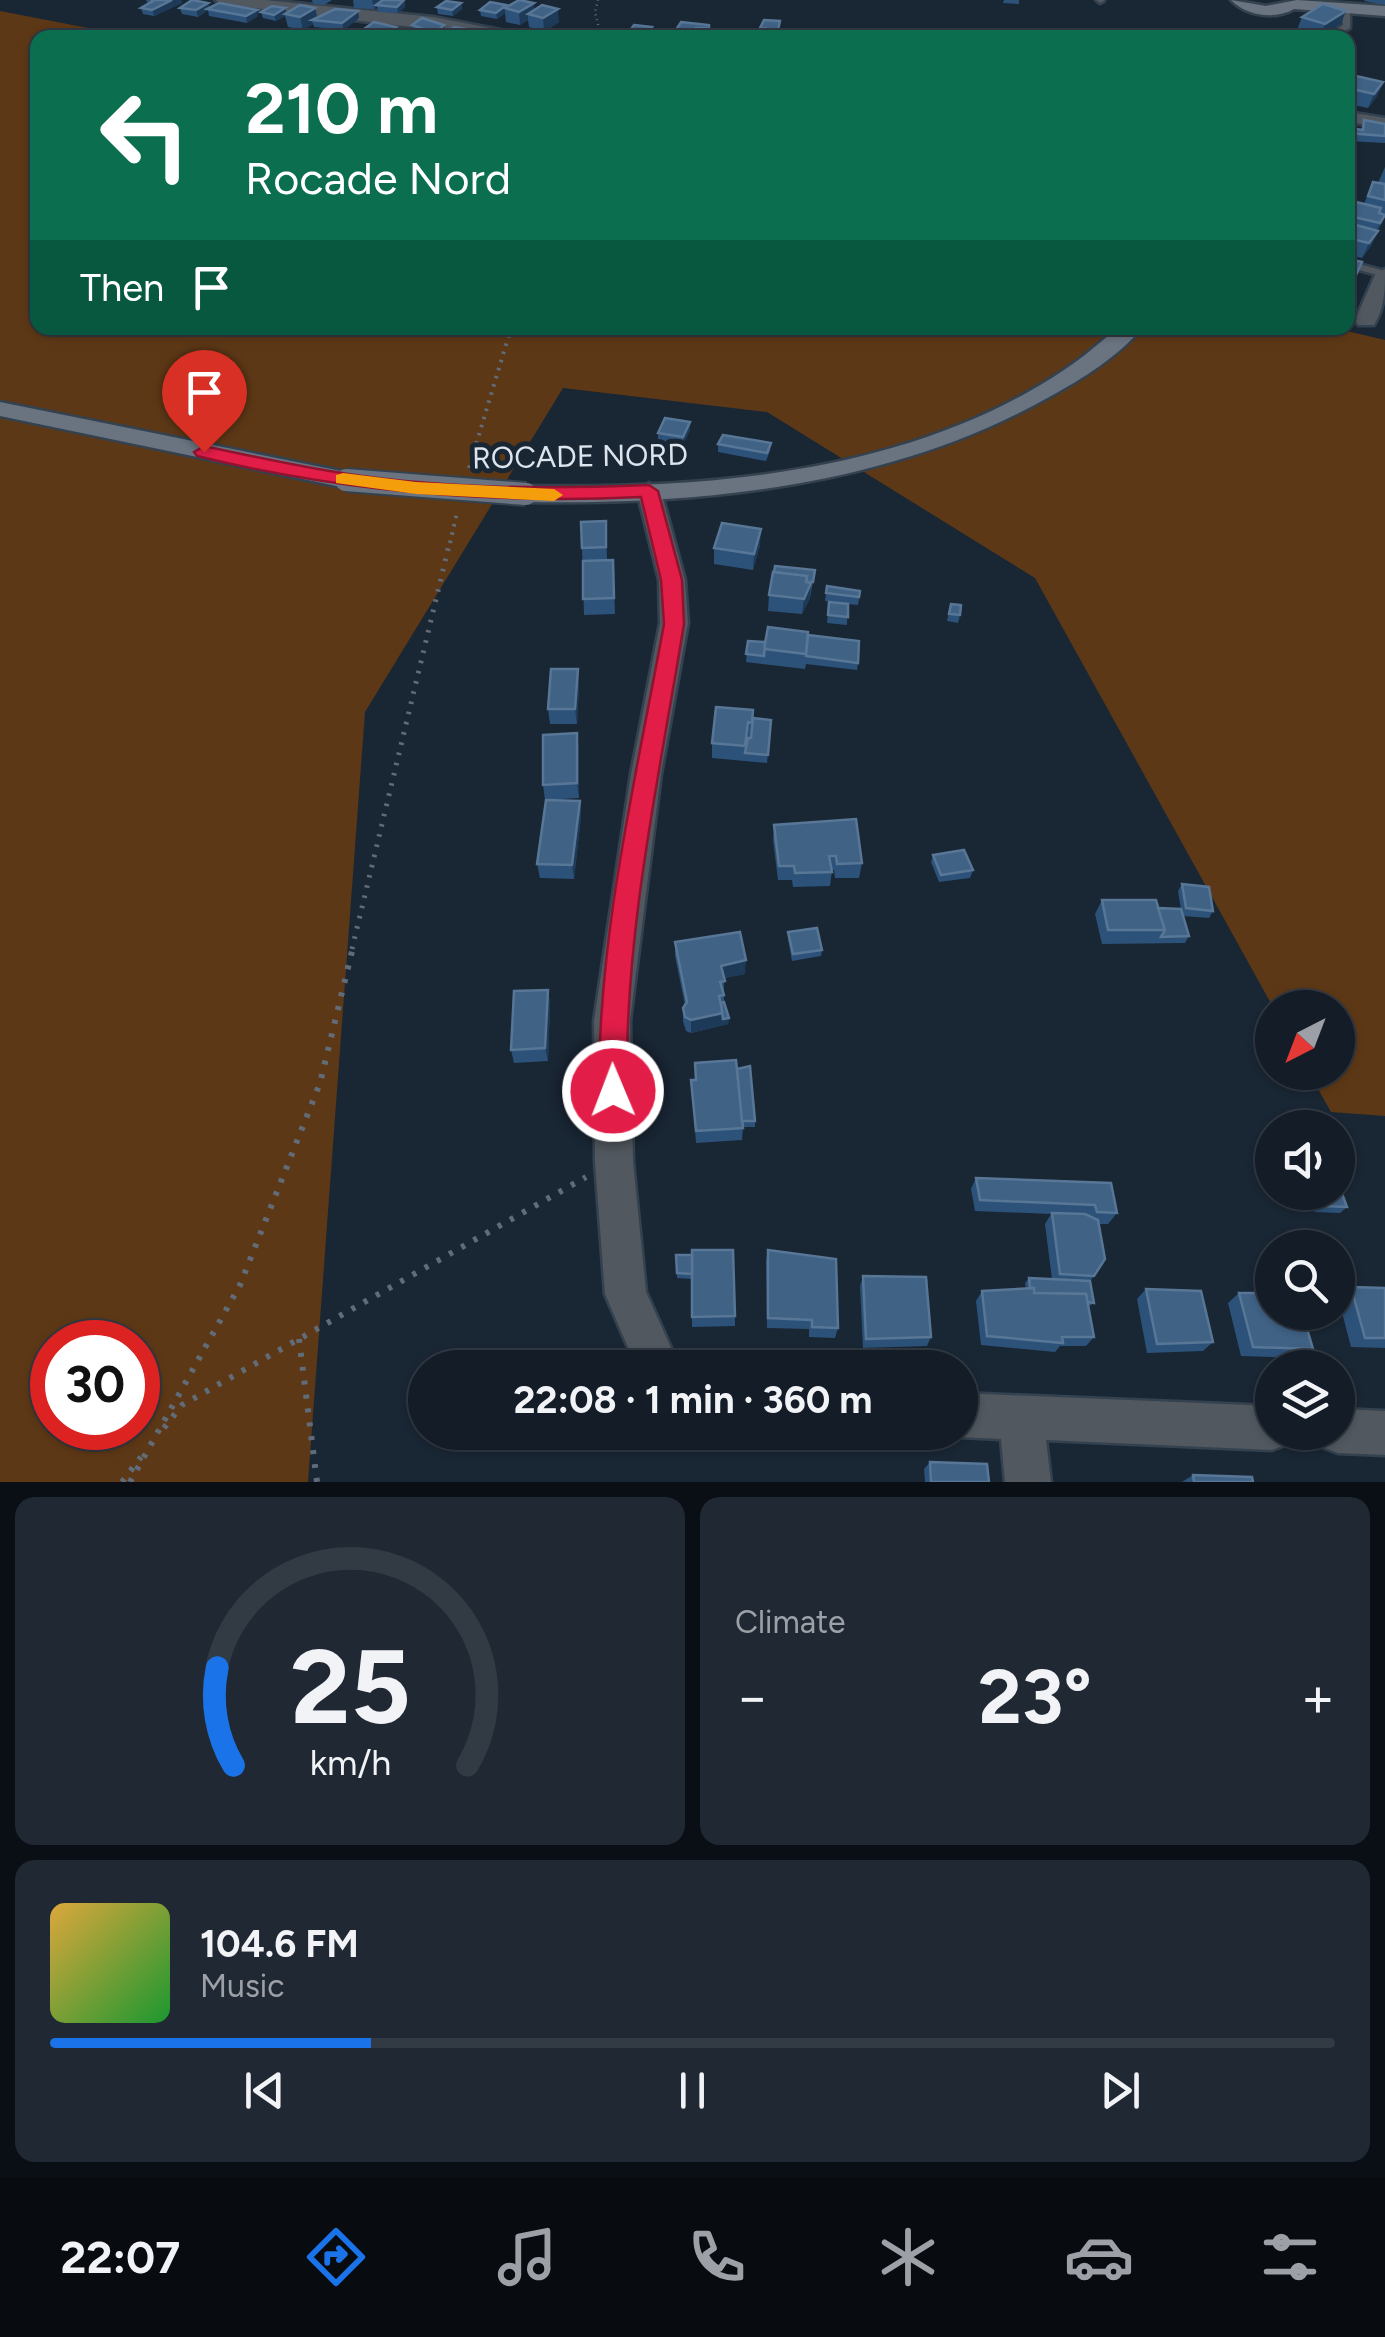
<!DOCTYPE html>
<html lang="en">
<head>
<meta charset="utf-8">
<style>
  :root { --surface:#131c27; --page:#202933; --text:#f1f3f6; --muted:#9da1a7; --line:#323a44; --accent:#1a73e8 }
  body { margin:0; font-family:Figtree,sans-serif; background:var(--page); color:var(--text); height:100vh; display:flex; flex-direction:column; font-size:38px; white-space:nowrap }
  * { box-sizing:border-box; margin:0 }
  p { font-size:32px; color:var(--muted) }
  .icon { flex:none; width:55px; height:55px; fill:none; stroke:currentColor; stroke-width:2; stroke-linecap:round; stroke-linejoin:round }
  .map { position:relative; height:1482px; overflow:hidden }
  .details { display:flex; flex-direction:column; gap:15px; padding:15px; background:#0a0f15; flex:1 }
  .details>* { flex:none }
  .top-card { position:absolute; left:30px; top:30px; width:1325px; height:305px; border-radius:20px; box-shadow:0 2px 8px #0004,0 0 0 2px var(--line); background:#0b6e4f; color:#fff; overflow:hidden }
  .needle { width:65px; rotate:222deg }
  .tools { position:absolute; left:1255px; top:990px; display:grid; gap:20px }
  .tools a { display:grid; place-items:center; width:100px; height:100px; border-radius:50%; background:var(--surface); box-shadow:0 2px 8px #0004,0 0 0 2px var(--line); font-size:50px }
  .speed { position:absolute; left:30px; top:1320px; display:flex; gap:20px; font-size:50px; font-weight:700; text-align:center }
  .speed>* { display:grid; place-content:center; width:130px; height:130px; border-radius:50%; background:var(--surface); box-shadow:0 2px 8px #0004,0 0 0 2px var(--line); line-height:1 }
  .speed .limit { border:15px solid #d22; background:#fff; color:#111 }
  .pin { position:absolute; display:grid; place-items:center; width:85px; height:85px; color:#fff; margin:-102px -42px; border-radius:50% 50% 50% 0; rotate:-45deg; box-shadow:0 0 10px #0007 }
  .pin .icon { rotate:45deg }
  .me { position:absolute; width:110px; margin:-55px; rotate:359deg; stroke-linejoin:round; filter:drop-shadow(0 0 8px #0008) }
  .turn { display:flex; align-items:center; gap:35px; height:210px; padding:0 50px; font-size:45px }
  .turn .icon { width:130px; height:130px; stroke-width:2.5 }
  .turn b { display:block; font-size:70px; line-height:85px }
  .then { display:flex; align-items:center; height:95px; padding:0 50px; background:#0003; gap:20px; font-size:38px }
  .big { font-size:75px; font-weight:700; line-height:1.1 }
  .details .tile { flex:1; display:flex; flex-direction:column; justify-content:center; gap:15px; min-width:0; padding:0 35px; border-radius:20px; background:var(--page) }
  .details .dial { align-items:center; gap:0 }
  .dial svg { height:260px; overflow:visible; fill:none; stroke:var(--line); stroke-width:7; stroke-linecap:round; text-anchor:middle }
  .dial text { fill:var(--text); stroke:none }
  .song { display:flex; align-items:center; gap:30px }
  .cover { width:120px; height:120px; border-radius:15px; background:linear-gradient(135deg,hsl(40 70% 55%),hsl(130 70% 35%)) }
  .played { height:10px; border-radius:5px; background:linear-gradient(90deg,var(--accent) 25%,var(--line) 25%) }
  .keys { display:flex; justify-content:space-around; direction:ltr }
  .heat { display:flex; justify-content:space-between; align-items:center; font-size:55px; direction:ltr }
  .details .tiles { flex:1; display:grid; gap:15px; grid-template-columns:1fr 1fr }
  .tile:last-child { grid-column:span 2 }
  .trip { position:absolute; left:408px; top:1350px; width:570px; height:100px; border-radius:50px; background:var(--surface); box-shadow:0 2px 8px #0004,0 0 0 2px var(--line); font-weight:700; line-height:100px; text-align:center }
  .menu { display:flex; height:160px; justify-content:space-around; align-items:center; background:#080b10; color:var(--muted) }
  .menu .icon { width:70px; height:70px }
  .menu .selected { color:var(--accent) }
  .menu b { font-size:45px; color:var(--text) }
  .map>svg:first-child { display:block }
  .green { fill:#5d3816; fill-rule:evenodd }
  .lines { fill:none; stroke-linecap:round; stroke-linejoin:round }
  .lane-casing { stroke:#34414e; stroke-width:5 }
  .street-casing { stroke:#34414e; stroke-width:5 }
  .secondary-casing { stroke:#34414e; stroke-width:5 }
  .path-far3 { stroke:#616c78; stroke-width:2.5; stroke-dasharray:1 4; stroke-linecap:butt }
  .path-far2 { stroke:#616c78; stroke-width:4; stroke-dasharray:2.5 6; stroke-linecap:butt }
  .path-far1 { stroke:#616c78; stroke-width:5; stroke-dasharray:2.5 8; stroke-linecap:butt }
  .path { stroke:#616c78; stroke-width:6; stroke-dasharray:4 10; stroke-linecap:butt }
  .lane { fill:#51585f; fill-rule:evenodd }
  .street { fill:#51585f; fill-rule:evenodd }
  .secondary { fill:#6a7480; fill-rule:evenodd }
  .secondary-bridge-casing { stroke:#34414e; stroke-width:26; stroke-linecap:butt }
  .secondary-bridge { stroke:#6a7480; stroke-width:22 }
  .wall { fill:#2d5279 }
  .shaded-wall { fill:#1d3a58 }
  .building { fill:#406285; stroke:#587696; stroke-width:2.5 }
  .route { fill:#e11d48; stroke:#92132f; stroke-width:2.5 }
  .slow { fill:#f59e0b }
  .labels { text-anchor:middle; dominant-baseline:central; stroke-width:10; stroke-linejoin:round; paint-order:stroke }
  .street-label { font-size:30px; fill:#dce4ed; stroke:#192634 }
</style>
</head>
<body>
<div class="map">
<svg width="1385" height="1482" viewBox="0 0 1385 1482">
  <rect width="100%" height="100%" fill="#192634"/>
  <path class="green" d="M0 11 135 37 38 38V328H1334L1385 340V1116L1331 1112 1309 1073 1338 1072V1008L1273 1007 1035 578 767 412 563 388 365 712 308 1482H0ZM52 1342H138V1428H52Z"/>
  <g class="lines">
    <g class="lane-casing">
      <g id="lane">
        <path d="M1096 0H1104V1L1100 3Z"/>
        <path d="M1346 5 1350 7V28L1333 38H1322L1343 25 1342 7Z"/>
        <path d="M1348 261 1385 271V277L1348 267Z"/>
      </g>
    </g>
    <g class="street-casing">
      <g id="street">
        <path d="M215 0H265L433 17 543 38H502L222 4Z"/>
        <path d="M1348 112 1385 118V128L1348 122Z"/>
        <path d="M1385 269C1385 290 1385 306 1374 325H1358L1355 320 1375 275Z"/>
        <path d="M649 483 661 491 685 580 688 623 661 774 630 1021 633 1162 646 1292 680 1368H637L605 1294 595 1162 594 1021 631 774 660 623 659 580 637 491Z"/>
        <path d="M960 1393 1272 1406V1432H1292L1288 1444 1272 1450 1046 1440 1051 1482H1005L1001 1439 960 1437 950 1432H960Z"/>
        <path d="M1338 1409 1385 1411V1455L1338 1453 1322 1447 1317 1432H1338Z"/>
      </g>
    </g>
    <g class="secondary-casing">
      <g id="secondary">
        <path d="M1231 0 1266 6 1297 0 1385 6V16L1294 9C1275 20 1246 16 1231 0Z"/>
        <path d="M1118 328H1142C1119 356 1082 379 1051 396 892 486 705 505 526 502L514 494 526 486C707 489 909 474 1064 370 1083 358 1100 342 1118 328Z"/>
        <path d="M0 402 346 472 358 480 346 488 0 416Z"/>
      </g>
    </g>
    <path class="path-far3" d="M595 38 600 32 595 12 598 0"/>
    <g class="path-far2">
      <path d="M469 468 511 328"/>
      <path d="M450 543 457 513"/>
    </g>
    <path class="path-far1" d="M352 949 450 541"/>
    <g class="path">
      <path d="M299 1339 317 1482"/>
      <path d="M164 1428 182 1405 586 1177"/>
      <path d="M122 1482 141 1457"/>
      <path d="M130 1482 240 1285 320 1083 353 947"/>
    </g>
    <use href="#lane" class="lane"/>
    <use href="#street" class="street"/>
    <use href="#secondary" class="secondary"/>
    <g class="secondary-bridge-casing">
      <path id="secondary-bridge" d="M346 480 526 494"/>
    </g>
    <use href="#secondary-bridge" class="secondary-bridge"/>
  </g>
  <g class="wall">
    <path d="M146 0H181L182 3 154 16 143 14 141 8 148 4Z"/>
    <path d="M312 0H332L324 5 313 4Z"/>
    <path d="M353 0H404L405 7 398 13 378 12 377 6 374 9 354 8Z"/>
    <path d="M1004 0H1019V4L1003 3Z"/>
    <path d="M1365 0H1385V5L1364 1Z"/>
    <path d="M208 3 209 8 258 16 247 23 209 16 208 10 198 17 182 14 180 8Z"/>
    <path d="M461 3 462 9 453 16 438 14 437 7Z"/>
    <path d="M506 5 507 7 535 9 559 22 544 32 529 27 528 20 520 25 506 22 505 13 497 19 481 16 480 10Z"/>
    <path d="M285 8 286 13 315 8 317 18 358 11 359 18 344 30 314 27 313 24 303 30 288 27 285 16 276 21 263 18 261 12Z"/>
    <path d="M1302 17 1341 24 1320 37 1297 30Z"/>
    <path d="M780 21 777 36 760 35V28Z"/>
    <path d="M412 25 445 32 438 38H430L413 32Z"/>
    <path d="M709 25V35H696L694 38H656Z"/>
    <path d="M396 27 397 34 392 38H362L361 31Z"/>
    <path d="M445 33 487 38H446Z"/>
    <path d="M1383 82 1377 96 1368 108 1348 104V88Z"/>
    <path d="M1364 120 1385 124V143L1348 141 1349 128 1361 130Z"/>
    <path d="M1385 167V216L1371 246 1362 258 1348 255V235L1350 233 1348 232V208L1352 210 1364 204 1373 182 1378 183Z"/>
    <path d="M1348 259 1362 262 1349 290 1348 289Z"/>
    <path d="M690 430 683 445 658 441V433Z"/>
    <path d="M771 443 770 451 766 461 718 452V444Z"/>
    <path d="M606 521 607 560H613L615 614 584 615 582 548Z"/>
    <path d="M760 545 753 570 714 564V548Z"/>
    <path d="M815 570 810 598 802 614 768 611 769 595Z"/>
    <path d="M827 586 860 591 858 605 848 604 847 625 827 623 829 602 845 603 825 601Z"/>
    <path d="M951 604 960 615 958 623 947 621Z"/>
    <path d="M808 635 858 663 857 670 806 664 805 669 746 662 748 641 765 642Z"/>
    <path d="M579 685 577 724H550L548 709Z"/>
    <path d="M753 718 771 720 767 763 712 758V743Z"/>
    <path d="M579 748V798L545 800 543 785Z"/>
    <path d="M580 801 581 816 574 879 540 878 537 864Z"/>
    <path d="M774 825 862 863 859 878H835L834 870H832L830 886 793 887 792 880H778L773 840Z"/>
    <path d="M933 855 973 870 970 878 939 882 931 862Z"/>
    <path d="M1182 884 1213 911 1209 918 1183 916 1189 936 1185 943 1102 944 1095 914 1102 900 1158 908 1181 909 1178 891Z"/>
    <path d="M788 932 822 950 821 956 792 961 788 939Z"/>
    <path d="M675 942 745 974 724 978V1002L729 1018 728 1024 691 1033 686 1031 683 1021V1008L685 1005 675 956Z"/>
    <path d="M548 990 550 1003 548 1061 514 1063 511 1050Z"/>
    <path d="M737 1069 755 1121V1127H743L742 1140 696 1143 691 1080Z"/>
    <path d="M976 1178 1111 1183 1117 1213 1108 1224H1099L1094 1276 1090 1281 1094 1303 1088 1307 1094 1337 1086 1346H1060L1055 1352 981 1345 976 1301 982 1291 1026 1289 1025 1283 1029 1278 1052 1279 1045 1224 1051 1214 975 1211 971 1189Z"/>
    <path d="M1338 1192 1347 1207 1340 1213 1315 1212 1309 1193Z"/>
    <path d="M692 1250 735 1316V1326L692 1327Z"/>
    <path d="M768 1250 838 1328 835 1338 809 1337V1329L767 1328 766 1261Z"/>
    <path d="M676 1255H692V1279L677 1278Z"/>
    <path d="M863 1276 931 1337 927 1346 863 1348 860 1286Z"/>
    <path d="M1351 1287 1385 1288V1348L1351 1347 1338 1297Z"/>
    <path d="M1146 1289 1213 1342 1203 1351 1147 1353 1137 1299Z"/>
    <path d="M1239 1293 1313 1349 1300 1358 1241 1356 1228 1303Z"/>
    <path d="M930 1462 989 1482H925L924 1469Z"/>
    <path d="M1193 1475 1253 1482H1182Z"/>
  </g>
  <g class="shaded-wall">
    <path d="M172 0H181L182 3 154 16 152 10Z"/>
    <path d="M372 0H382L374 9Z"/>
    <path d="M404 0 405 7 398 13 397 7Z"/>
    <path d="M208 3 209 9 198 17 196 10Z"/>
    <path d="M461 3 462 9 453 16 452 10Z"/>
    <path d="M534 3 535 16 528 14V20L520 25 519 12Z"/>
    <path d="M506 5 505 13 497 19 496 13Z"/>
    <path d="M285 8 287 14H285V16L276 21 274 15Z"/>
    <path d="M315 8 318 21 312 20 313 24 303 30 300 17Z"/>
    <path d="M558 9 559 22 544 32 543 18Z"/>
    <path d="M257 10 258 16 247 23 246 16Z"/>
    <path d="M358 11 359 18 344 30 342 23Z"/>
    <path d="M1346 11 1341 24 1320 37 1325 24Z"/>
    <path d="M444 25 445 32 438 38H435V33Z"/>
    <path d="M396 27 397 34 392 38H386L385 35Z"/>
    <path d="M696 28V35L694 38H686Z"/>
    <path d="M1383 82 1377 96 1368 108 1374 94Z"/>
    <path d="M1385 215 1371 246 1362 258 1369 243Z"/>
    <path d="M690 422V430L683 445V437Z"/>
    <path d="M761 529 760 545 753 570 754 554Z"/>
    <path d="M811 583 810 598 802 614 804 599Z"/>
    <path d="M578 669 579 685 577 724 575 709Z"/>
    <path d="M577 733 579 748V798L577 783Z"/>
    <path d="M580 801 581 816 574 879 572 865Z"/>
    <path d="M746 960 745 974 720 979 721 966Z"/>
    <path d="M548 990 550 1003 548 1061 545 1048Z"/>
    <path d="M723 1013 729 1018 728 1024 691 1033V1020Z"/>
  </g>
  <g class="building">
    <path d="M151 0H172L152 10 141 8 153 1Z"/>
    <path d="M192 0 208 3 196 10 180 8Z"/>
    <path d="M383 0H404L397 7 376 5Z"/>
    <path d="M519 0 534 3 519 12 505 8Z"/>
    <path d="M446 1 461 3 452 10 437 7Z"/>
    <path d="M490 2 506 5 496 13 480 10Z"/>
    <path d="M219 3 257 10 246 16 207 9Z"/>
    <path d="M1323 4 1346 11 1325 24 1302 17Z"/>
    <path d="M300 5 315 8 300 17 285 14Z"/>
    <path d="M542 5 558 9 543 18 528 14Z"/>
    <path d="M272 6 285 8 274 15 261 12Z"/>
    <path d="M335 9 358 11 342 23 312 20Z"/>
    <path d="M422 18 444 25 435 33 412 25Z"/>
    <path d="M764 20 780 21 778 30 760 28Z"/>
    <path d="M374 22 396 27 385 35 361 31Z"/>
    <path d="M681 22 709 25V28H696L686 38H656L659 32 674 33Z"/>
    <path d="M634 25 652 27 644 37 626 36Z"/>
    <path d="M454 27 486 32 480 38 445 33Z"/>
    <path d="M713 31 742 33 740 38H711Z"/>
    <path d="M1356 76 1383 82 1374 94 1348 88Z"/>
    <path d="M1364 120 1385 124V136L1348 133 1349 128 1363 130Z"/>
    <path d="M1373 182 1385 184V200L1368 196Z"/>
    <path d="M1356 202 1381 208 1379 213 1385 215 1380 223 1349 216Z"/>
    <path d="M1356 225 1378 231 1369 243 1348 238V235Z"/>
    <path d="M1348 259 1362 262 1356 275 1348 273Z"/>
    <path d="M665 418 690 422 683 437 658 433Z"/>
    <path d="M723 435 771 443 767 453 718 444Z"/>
    <path d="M606 521V547L582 548 581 522Z"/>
    <path d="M722 523 761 529 754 554 714 548Z"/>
    <path d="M613 560 614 598 583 599V561Z"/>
    <path d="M775 566 815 570 813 582H806L807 576 774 572Z"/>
    <path d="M773 572 807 576 806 582 811 583 804 599 769 595Z"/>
    <path d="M827 586 860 591 859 597 826 593Z"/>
    <path d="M829 602 848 604V617L828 615Z"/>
    <path d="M951 604 961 605 960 615 949 614Z"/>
    <path d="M768 627 808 632 806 654 764 649Z"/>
    <path d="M808 635 859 641 858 663 806 656Z"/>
    <path d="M748 641 765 642 764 656 746 654Z"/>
    <path d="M551 669H578L575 709H548Z"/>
    <path d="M716 707 753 710 752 723 748 722 745 746 712 743Z"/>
    <path d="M753 718 771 720 768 755 745 753 748 738H751Z"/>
    <path d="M577 733V783L543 785V735Z"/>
    <path d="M546 800 580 801 572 865 537 864Z"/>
    <path d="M856 819 862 863 837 864 836 856H829L832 872 795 873 794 866H779L774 825Z"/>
    <path d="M964 850 973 870 941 875 933 855Z"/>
    <path d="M1182 884 1209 887 1213 911 1186 908Z"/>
    <path d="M1102 900H1156L1165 930H1108Z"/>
    <path d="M1158 908 1181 909 1189 936 1161 937 1165 930Z"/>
    <path d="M817 928 822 950 793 954 788 932Z"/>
    <path d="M740 932 746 960 721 966 725 981 720 982 724 995 719 996 723 1013 691 1020 685 1017 683 1008 687 1002 675 942Z"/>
    <path d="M548 990 545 1048 511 1050 514 991Z"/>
    <path d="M724 1002 729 1018 723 1019 721 1003Z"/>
    <path d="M736 1060 743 1128 696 1131 691 1080H696L695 1063Z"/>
    <path d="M750 1066 755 1121H742L737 1069Z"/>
    <path d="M976 1178 1111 1183 1117 1213 1097 1212 1095 1205 980 1200Z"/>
    <path d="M1338 1188H1340L1347 1207 1321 1206 1316 1192H1338Z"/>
    <path d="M1052 1213 1085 1214 1098 1220 1105 1259 1094 1276 1060 1274Z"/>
    <path d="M692 1250H733L735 1316 692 1317Z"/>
    <path d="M768 1250 836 1259 838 1328 812 1327V1320L768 1318Z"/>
    <path d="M676 1255H692V1274L677 1273Z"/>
    <path d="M863 1276 926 1277 931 1337 866 1339Z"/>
    <path d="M1029 1278 1090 1281 1094 1303 1087 1302 1086 1294 1034 1293V1288H1030Z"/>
    <path d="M1351 1287 1385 1288V1338H1365Z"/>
    <path d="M1034 1288V1293L1086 1294 1094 1337H1062L1063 1343 987 1336 982 1291Z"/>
    <path d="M1146 1289 1201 1291 1213 1342 1157 1344Z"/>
    <path d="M1239 1293H1272V1312H1302L1313 1349 1253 1347Z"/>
    <path d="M930 1462 987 1464 989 1482H931Z"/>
    <path d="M1193 1475 1252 1477 1253 1482H1194Z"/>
  </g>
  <path class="route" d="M204 446C251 456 300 467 348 474 448 489 549 489 649 485L658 491 682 580 684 624C659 778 624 934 627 1091L623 1101 613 1105 603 1101 599 1091C598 934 636 778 664 624L661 580 641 497C491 504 343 492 197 456L194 452Z"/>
  <path class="slow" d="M343 473 416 482 554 489 563 495 554 501 416 494 336 483V475Z"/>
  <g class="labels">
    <g class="street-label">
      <text transform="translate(580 456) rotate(-1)">ROCADE NORD</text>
    </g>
  </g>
</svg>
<div class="tools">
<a><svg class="needle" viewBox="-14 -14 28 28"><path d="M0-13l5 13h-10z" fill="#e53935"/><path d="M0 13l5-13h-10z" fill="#9da1a7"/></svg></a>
<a><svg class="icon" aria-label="sound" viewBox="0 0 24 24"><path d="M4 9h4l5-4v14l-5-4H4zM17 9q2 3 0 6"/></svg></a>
<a><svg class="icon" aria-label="search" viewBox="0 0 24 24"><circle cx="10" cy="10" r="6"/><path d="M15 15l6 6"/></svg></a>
<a><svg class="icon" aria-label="layers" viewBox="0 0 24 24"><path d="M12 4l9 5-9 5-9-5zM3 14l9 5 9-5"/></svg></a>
</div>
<div class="speed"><div class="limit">30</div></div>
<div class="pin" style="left:204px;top:452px;background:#d93025"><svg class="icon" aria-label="arrive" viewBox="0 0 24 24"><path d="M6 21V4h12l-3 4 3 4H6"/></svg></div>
<svg class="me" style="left:613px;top:1091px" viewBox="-20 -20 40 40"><circle r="17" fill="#e11d48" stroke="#fff" stroke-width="3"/><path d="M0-11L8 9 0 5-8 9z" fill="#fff"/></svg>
<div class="trip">22:08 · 1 min · 360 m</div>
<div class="top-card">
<div class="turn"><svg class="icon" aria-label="left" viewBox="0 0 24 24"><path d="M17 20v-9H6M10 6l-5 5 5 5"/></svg><div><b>210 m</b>Rocade Nord</div></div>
<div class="then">Then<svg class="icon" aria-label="arrive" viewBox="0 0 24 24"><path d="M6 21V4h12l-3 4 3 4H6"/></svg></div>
</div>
</div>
<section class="details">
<div class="tiles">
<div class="tile dial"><svg viewBox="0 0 100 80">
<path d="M14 69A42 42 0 1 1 86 69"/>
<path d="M14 69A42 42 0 0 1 9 39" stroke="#1a73e8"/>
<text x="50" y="56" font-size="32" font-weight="700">25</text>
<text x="50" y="72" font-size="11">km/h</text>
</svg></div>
<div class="tile"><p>Climate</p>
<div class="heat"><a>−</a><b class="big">23°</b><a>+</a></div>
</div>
<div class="tile">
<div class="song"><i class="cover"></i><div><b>104.6 FM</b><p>Music</p></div></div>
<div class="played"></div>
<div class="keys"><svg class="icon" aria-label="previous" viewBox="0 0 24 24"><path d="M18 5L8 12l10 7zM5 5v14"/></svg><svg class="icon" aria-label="pause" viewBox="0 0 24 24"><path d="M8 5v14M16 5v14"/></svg><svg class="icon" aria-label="next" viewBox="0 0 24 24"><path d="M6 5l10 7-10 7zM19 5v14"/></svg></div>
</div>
</div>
</section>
<nav class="menu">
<b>22:07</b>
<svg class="icon selected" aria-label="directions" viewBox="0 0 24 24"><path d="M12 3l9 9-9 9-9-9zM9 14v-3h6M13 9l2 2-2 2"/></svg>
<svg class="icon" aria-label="music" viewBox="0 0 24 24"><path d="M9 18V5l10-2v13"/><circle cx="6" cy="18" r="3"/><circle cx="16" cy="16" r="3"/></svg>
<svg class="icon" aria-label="phone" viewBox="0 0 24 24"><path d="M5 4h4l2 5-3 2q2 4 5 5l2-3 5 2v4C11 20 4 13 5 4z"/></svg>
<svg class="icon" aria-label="climate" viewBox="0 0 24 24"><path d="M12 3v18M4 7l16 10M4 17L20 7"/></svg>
<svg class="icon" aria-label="car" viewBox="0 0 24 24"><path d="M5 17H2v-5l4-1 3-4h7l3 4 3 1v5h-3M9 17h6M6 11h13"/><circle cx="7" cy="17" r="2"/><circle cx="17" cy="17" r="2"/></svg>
<svg class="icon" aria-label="filters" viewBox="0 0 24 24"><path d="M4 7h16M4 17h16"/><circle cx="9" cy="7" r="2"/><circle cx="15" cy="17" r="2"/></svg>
</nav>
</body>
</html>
